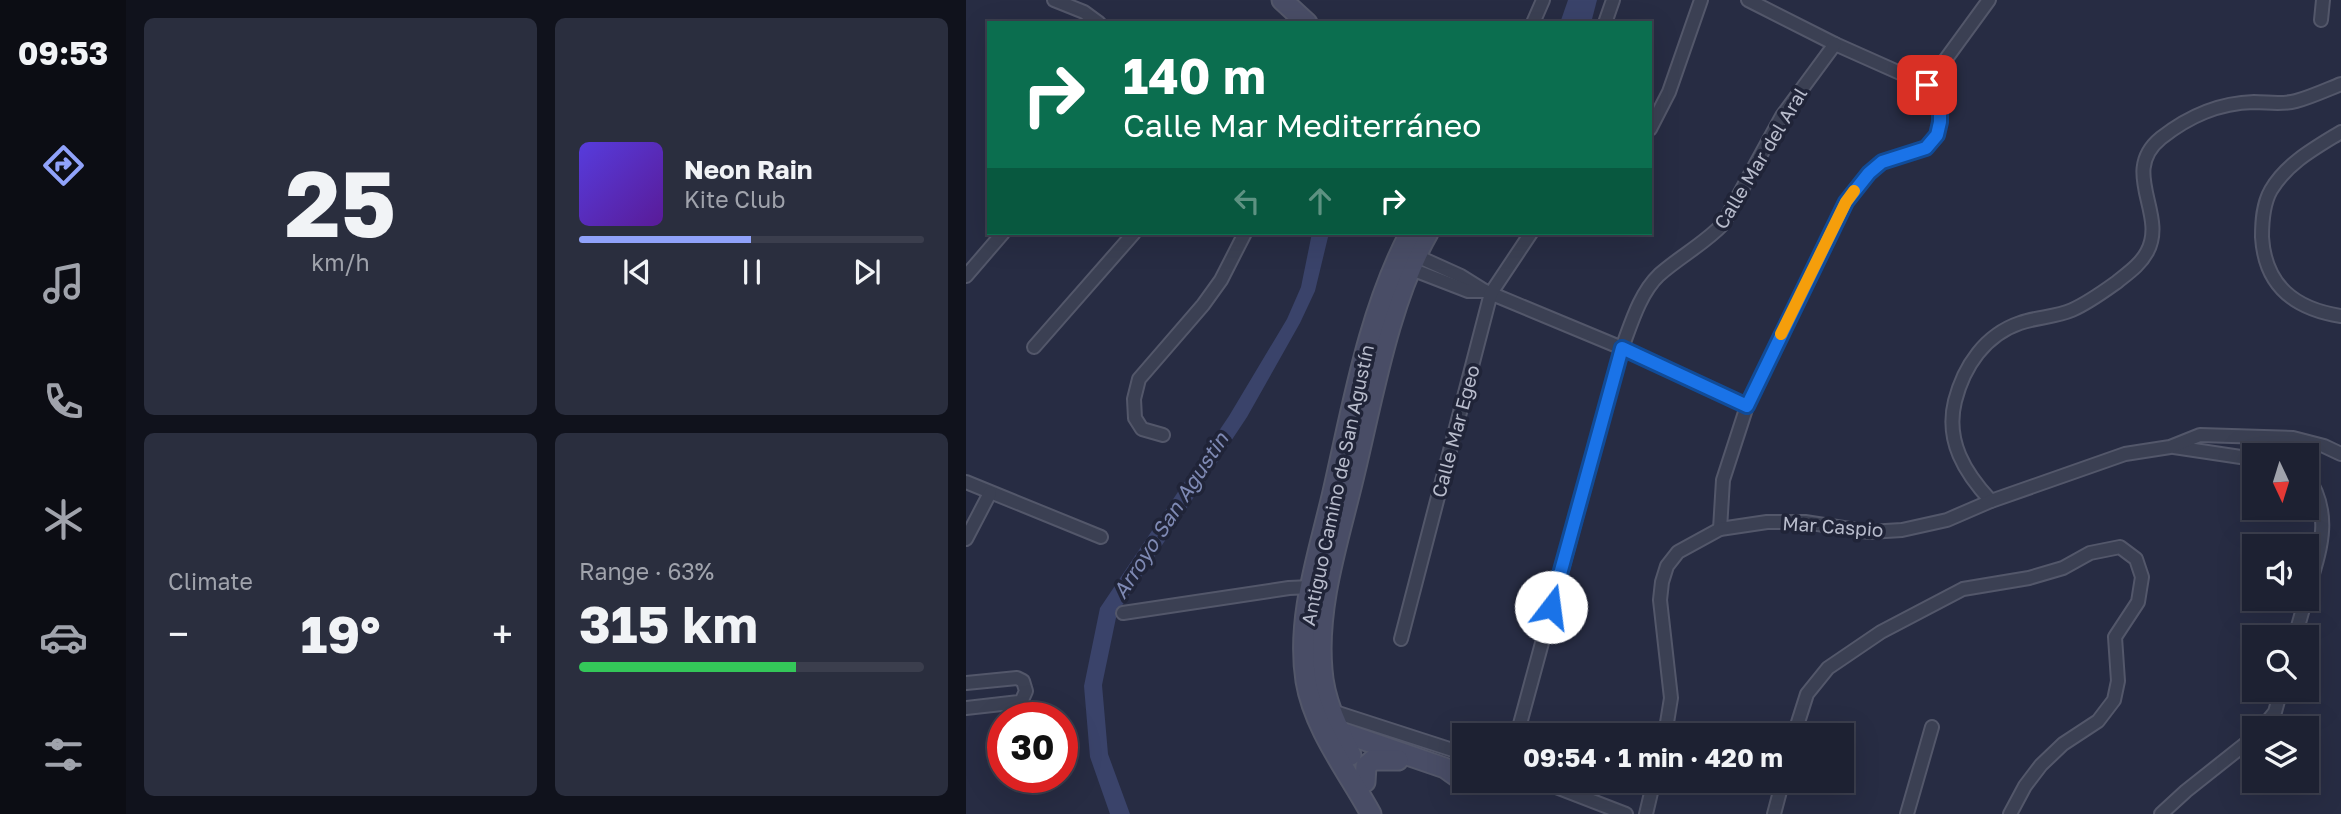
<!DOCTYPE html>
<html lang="en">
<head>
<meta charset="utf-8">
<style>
  :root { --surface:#1d2132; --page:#2a2e3e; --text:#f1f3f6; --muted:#a0a3ac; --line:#3b3e4d; --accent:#90a2fa }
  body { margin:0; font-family:"Golos Text",sans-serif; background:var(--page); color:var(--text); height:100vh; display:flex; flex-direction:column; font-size:26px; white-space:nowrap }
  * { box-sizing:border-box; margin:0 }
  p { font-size:23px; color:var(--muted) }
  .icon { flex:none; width:38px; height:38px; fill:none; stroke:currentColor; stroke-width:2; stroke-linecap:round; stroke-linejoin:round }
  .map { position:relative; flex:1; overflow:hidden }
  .panel { display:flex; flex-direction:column; gap:18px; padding:18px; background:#10121c; width:840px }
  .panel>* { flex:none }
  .banner { position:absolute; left:21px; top:21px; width:665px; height:214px; border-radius:0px; box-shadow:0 7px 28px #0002,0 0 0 2px var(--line); background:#0b6e4f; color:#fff; overflow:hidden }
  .needle { width:46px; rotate:176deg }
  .tools { position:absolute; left:1276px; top:443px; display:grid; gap:14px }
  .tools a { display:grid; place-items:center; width:77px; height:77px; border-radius:0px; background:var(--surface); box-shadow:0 7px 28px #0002,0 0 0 2px var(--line); font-size:35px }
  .speed { position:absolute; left:21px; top:702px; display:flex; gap:14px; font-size:35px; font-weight:700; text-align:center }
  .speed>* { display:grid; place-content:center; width:91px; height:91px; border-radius:50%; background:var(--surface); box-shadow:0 7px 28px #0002,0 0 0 2px var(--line); line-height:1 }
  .speed .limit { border:10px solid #d22; background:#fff; color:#111 }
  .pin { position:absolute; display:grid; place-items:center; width:60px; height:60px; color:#fff; margin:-30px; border-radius:14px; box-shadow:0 4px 10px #0006 }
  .me { position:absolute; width:77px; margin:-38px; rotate:15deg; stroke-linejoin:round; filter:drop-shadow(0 0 5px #0008) }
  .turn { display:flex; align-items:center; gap:24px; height:147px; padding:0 21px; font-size:32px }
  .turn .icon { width:91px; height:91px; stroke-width:2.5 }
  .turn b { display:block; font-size:49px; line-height:60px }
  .lanes { display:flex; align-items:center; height:66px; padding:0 21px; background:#0003; justify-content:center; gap:35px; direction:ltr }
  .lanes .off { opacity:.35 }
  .big { font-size:52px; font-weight:700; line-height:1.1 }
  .panel .widget { flex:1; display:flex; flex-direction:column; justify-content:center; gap:10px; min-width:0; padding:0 24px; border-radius:10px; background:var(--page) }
  .panel .dial { align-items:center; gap:0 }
  .dial b { font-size:91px; line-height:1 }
  .song { display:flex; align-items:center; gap:21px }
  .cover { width:84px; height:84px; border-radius:10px; background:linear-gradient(135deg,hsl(250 70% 55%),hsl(270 70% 35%)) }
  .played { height:7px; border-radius:4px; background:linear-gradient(90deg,var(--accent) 50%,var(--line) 50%) }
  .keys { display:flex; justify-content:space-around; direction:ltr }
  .heat { display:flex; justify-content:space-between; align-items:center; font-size:38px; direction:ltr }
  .charge { height:10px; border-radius:5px; background:linear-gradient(90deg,#34c759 63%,var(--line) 0) }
  .panel .tiles { flex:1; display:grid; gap:18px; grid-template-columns:repeat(2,1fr) }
  .trip { position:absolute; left:486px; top:723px; width:402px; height:70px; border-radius:0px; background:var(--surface); box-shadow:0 7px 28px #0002,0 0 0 2px var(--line); font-weight:700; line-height:70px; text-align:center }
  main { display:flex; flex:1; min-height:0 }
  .menu { display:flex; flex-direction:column; width:126px; justify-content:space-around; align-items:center; background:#0c0d14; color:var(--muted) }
  .menu .icon { width:49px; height:49px }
  .menu .current { color:var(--accent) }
  .menu b { font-size:32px; color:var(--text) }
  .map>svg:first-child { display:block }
  .water { fill:#3a436a }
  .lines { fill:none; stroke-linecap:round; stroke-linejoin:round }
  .street-casing { stroke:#53576a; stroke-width:16 }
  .secondary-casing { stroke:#53576a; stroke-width:23 }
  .street { stroke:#3b4053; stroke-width:12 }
  .secondary { stroke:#494d66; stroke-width:19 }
  .route-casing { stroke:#114b97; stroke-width:18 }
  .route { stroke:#1a73e8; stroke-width:12 }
  .slow { stroke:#f59e0b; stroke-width:12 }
  .labels { text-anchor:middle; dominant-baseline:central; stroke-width:7; stroke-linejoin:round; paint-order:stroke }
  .street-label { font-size:19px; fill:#b8bccc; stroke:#202438 }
  .water-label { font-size:21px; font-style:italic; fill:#7f8ab4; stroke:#202438 }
</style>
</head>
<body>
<main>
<nav class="menu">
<b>09:53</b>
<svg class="icon current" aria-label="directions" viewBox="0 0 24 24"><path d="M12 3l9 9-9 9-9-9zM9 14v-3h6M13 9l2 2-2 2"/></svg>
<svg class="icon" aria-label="music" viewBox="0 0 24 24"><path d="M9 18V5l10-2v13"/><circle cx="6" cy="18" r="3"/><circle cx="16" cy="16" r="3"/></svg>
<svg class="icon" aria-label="phone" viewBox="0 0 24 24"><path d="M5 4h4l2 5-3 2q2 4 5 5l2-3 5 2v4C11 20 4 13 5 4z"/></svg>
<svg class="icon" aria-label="climate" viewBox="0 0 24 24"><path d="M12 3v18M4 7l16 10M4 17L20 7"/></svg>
<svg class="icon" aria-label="car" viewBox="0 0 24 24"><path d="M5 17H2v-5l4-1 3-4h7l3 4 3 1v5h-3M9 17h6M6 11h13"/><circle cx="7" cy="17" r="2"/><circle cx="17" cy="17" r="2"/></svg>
<svg class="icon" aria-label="filters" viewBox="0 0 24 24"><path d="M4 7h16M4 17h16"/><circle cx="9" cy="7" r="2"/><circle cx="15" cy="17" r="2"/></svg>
</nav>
<section class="panel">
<div class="tiles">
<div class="widget dial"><b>25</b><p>km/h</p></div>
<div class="widget">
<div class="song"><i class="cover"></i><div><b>Neon Rain</b><p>Kite Club</p></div></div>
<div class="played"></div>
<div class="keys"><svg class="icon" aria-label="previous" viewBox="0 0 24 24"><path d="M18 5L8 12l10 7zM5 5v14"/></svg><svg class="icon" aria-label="pause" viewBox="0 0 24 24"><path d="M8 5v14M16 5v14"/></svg><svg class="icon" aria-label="next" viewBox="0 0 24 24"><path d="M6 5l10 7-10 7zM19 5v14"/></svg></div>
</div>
<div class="widget"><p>Climate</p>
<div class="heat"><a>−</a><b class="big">19°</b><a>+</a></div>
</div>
<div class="widget"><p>Range · 63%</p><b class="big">315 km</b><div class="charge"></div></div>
</div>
</section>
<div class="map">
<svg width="1375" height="814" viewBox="0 0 1375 814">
  <rect width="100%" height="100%" fill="#272c43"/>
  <g class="water">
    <path d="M602 0H631L625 23H594Z"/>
    <path d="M346 233H363L349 291 334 323 281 417 151 613 136 685 142 754 164 814H144L124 757 118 686 134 608 263 416 321 319 335 287Z"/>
  </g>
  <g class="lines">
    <g class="street-casing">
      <g id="street">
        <path d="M88 0 118 12 133 23"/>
        <path d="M1355 20 1357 0"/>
        <path d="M567 23 577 0"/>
        <path d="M639 23 647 0"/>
        <path d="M961 85 1023 0"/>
        <path d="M684 129 703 92 735 0"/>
        <path d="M1375 132C1349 148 1321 163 1305 190 1297 204 1296 221 1296 237 1299 286 1329 309 1375 316"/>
        <path d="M444 253 495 276 519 291 656 348 781 406"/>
        <path d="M440 267 502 291H519"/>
        <path d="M0 276 37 233"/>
        <path d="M68 347 168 233"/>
        <path d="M197 435 176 429 169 418 168 399 173 379 237 305 255 280 279 233"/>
        <path d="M1208 447 1288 459"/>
        <path d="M1340 474C1369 516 1353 553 1340 597"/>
        <path d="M0 482 135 537"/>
        <path d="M1025 501C999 473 979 441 989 401 998 366 1019 335 1054 323 1071 317 1090 317 1106 310 1122 303 1137 292 1151 282 1162 273 1174 265 1181 252 1202 214 1153 172 1195 138 1223 116 1252 103 1288 102 1302 102 1316 105 1330 101 1345 97 1360 90 1375 84"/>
        <path d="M754 529 757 480 781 406 880 202 903 173 916 162 960 148 971 136 974 122V106L969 94 961 85 869 44 782 0"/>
        <path d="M0 539 24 493"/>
        <path d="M157 613 323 588 345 587"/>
        <path d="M1329 637 1340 598"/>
        <path d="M435 639 525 293 565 233"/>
        <path d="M0 683 51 678 57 681 60 691 56 700 53 702 0 708"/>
        <path d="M363 710 499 754"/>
        <path d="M1296 728 1309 712 1315 690"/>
        <path d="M551 735 656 348C665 324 674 293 693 275 713 257 738 244 757 224L816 116 869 44"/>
        <path d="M699 735 705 698 694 600 696 582 701 566 712 552 754 529 801 522H839L903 532 936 530 981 520 1025 501 1159 454 1204 447 1234 435 1327 438 1358 446 1375 454"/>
        <path d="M828 735 841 694 862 668 915 632 997 589 1063 578 1097 568 1124 553 1154 547 1170 559 1176 577 1172 602 1149 637 1152 681 1148 700 1132 721 1097 744 1075 765 1059 786 1044 814"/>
        <path d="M572 780 660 814"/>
        <path d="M680 814 688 780"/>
        <path d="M808 814 817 780"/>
        <path d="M941 814 966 727"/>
        <path d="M1195 814 1220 791 1288 737"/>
      </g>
    </g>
    <g class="secondary-casing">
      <g id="secondary">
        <path d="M316 0 341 23"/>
        <path d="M369 730 479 768 500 783"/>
        <path d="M385 755C372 728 358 700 356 670 350 603 374 536 389 471 407 396 424 299 462 233"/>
        <path d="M399 782 400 766 407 760H432"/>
        <path d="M405 814C382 772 348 729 340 681 330 618 353 553 367 492 387 405 402 313 444 233"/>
      </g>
    </g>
    <use href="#street" class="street"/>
    <use href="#secondary" class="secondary"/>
  </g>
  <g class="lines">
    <g class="route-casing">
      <path id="route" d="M585 607 656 348 781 406 880 202 903 173 916 162 960 148 971 135 974 122V106L969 94 961 85"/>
    </g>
    <use href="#route" class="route"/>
    <path class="slow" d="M815 334 880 202 888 191"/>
  </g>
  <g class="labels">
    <g class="street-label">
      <text transform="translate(794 158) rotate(-59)">Calle Mar del Aral</text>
      <text transform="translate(489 431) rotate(-75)">Calle Mar Egeo</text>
      <text transform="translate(371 485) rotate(-78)">Antiguo Camino de San Agustín</text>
      <text transform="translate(867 526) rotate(4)">Mar Caspio</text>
    </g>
    <g class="water-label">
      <text transform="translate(204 515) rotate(-57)">Arroyo San Agustin</text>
    </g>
  </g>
</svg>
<div class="tools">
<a><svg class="needle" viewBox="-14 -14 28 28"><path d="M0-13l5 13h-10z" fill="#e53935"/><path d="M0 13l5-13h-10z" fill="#a0a3ac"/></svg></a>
<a><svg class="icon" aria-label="sound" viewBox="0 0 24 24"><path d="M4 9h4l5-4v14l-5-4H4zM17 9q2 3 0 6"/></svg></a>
<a><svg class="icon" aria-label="search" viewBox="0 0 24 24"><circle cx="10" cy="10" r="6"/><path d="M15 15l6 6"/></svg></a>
<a><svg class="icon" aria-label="layers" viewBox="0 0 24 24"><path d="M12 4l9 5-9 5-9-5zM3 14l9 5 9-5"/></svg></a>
</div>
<div class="speed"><div class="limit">30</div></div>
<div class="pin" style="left:961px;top:85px;background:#d93025"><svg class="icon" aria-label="arrive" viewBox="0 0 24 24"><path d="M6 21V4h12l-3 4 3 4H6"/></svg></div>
<svg class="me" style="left:585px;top:607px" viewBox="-20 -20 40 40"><circle r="19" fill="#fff"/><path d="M0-13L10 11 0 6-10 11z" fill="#1a73e8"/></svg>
<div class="trip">09:54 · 1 min · 420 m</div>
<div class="banner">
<div class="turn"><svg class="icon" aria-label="right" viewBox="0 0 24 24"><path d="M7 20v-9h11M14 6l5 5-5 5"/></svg><div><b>140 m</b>Calle Mar Mediterráneo</div></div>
<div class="lanes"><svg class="icon off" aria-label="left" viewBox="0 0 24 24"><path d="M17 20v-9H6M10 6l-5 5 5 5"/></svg><svg class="icon off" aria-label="ahead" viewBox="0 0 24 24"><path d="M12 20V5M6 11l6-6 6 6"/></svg><svg class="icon" aria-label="right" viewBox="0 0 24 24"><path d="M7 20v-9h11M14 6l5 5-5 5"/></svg></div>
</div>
</div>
</main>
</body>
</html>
